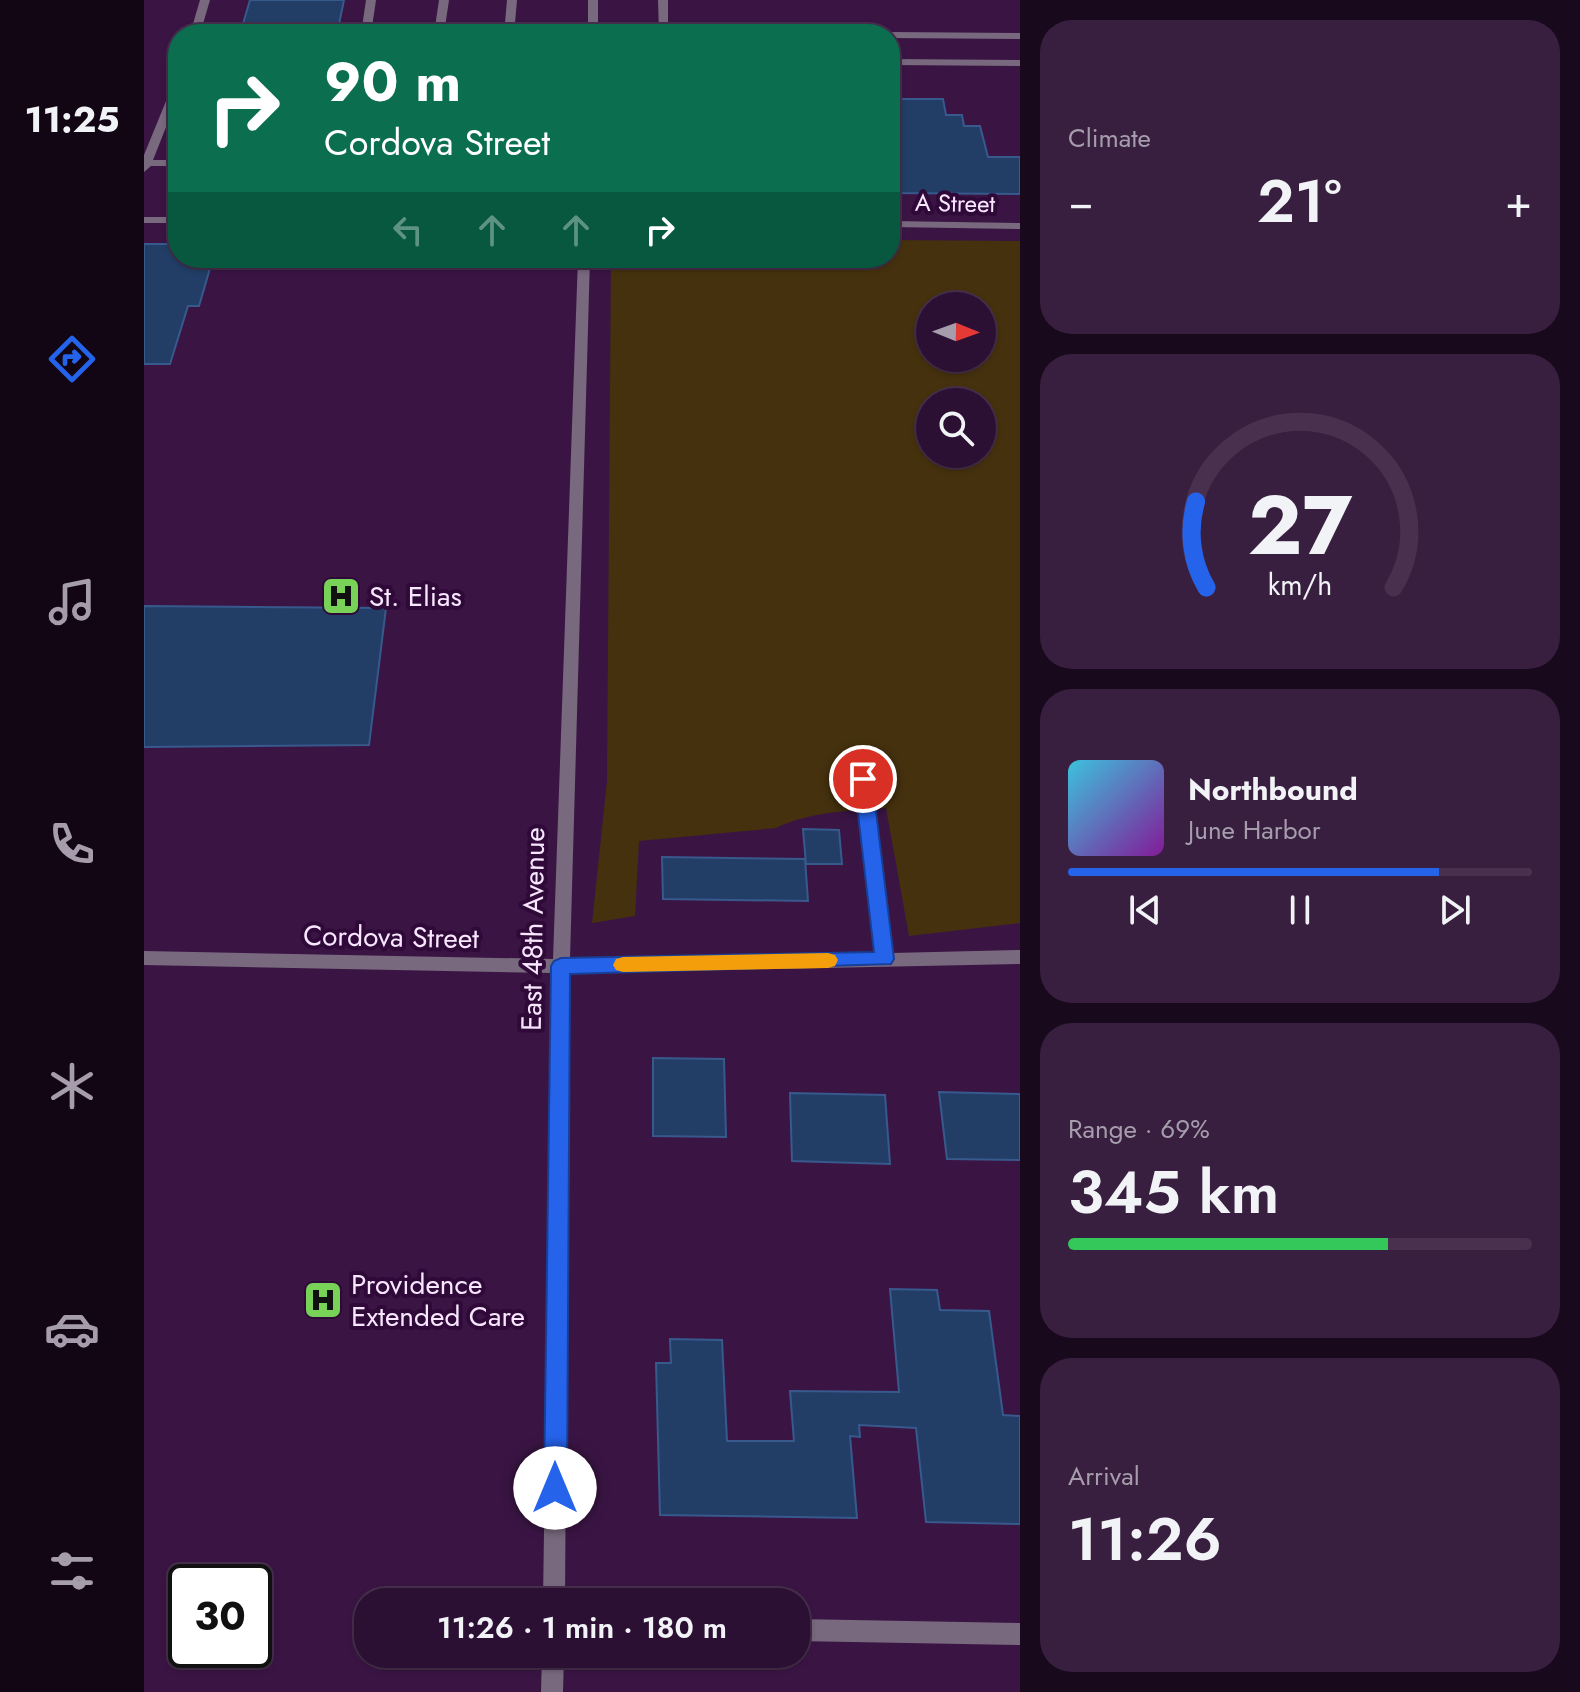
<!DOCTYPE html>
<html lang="en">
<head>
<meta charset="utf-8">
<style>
  :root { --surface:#2c1033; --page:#381e3f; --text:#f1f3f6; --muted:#a69dac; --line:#48304e; --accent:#2563eb }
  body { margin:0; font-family:Jost,sans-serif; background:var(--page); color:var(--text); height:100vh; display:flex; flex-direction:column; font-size:30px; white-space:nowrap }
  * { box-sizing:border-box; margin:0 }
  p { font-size:26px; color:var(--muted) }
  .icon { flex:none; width:44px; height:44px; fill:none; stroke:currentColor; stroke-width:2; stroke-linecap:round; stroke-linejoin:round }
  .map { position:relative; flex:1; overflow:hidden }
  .drawer { display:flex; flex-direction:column; gap:20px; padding:20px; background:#18091c; width:560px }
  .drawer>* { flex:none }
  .top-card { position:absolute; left:24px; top:24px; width:732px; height:244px; border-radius:32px; box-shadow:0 2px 6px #0004,0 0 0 2px var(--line); background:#0b6e4f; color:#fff; overflow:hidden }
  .needle { width:52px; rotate:91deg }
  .controls { position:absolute; left:772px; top:292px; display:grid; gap:16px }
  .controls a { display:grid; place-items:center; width:80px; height:80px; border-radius:50%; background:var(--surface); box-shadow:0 2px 6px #0004,0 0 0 2px var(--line); font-size:40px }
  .speed { position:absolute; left:24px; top:1564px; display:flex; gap:16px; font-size:40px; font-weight:700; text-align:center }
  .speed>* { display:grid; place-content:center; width:104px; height:104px; border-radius:50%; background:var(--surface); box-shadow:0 2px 6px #0004,0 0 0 2px var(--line); line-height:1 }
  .speed .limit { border:4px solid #111; border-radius:12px; background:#fff; color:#111 }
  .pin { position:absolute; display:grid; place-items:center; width:68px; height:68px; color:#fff; margin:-34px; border:4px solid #fff; border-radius:50%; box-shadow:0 2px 8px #0007 }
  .me { position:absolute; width:88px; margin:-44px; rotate:0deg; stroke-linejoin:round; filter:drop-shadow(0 0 6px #0008) }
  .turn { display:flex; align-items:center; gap:28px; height:168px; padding:0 24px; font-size:36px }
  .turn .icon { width:104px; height:104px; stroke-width:2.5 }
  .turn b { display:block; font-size:56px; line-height:68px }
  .lanes { display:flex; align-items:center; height:76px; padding:0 24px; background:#0003; justify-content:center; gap:40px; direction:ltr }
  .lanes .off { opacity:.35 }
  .big { font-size:60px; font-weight:600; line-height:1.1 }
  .drawer .tile { flex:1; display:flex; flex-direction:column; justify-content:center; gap:12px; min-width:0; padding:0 28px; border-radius:32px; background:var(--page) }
  .drawer .dial { align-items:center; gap:0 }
  .dial svg { height:208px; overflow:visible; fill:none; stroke:var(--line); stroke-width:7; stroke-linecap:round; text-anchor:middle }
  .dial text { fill:var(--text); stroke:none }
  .song { display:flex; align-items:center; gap:24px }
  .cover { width:96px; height:96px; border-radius:12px; background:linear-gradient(135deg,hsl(190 70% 55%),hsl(290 70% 35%)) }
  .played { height:8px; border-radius:4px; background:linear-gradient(90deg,var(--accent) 80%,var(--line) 80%) }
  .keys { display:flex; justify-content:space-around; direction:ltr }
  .heat { display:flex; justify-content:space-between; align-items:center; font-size:44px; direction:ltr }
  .charge { height:12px; border-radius:6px; background:linear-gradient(90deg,#34c759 69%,var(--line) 0) }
  .trip { position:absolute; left:210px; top:1588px; width:456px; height:80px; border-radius:32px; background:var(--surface); box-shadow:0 2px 6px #0004,0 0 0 2px var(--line); font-weight:600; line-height:80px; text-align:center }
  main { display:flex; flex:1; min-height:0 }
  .dock { display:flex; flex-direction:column; width:144px; justify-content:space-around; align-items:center; background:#120614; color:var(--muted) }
  .dock .icon { width:56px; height:56px }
  .dock .on { color:var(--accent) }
  .dock b { font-size:36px; color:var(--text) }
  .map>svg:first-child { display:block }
  .green { fill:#45310e; fill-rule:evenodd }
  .building { fill:#223e67; stroke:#38598c; stroke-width:2 }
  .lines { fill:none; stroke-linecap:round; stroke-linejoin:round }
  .lane { fill:#79697e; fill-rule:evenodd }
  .street { fill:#79697e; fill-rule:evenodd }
  .route { fill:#2563eb; stroke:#184099; stroke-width:2 }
  .slow { fill:#f59e0b }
  .labels { text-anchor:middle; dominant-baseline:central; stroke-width:8; stroke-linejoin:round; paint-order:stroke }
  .far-street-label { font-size:24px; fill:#f8e6fe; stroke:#2f0a39 }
  .poi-label { font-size:28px; fill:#f8e6fe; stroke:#2f0a39; text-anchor:start }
  .street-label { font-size:28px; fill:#f8e6fe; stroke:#2f0a39 }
</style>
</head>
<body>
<main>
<nav class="dock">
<b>11:25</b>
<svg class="icon on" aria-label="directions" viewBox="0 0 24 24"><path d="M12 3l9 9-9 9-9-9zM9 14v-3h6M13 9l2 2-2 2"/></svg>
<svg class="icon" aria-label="music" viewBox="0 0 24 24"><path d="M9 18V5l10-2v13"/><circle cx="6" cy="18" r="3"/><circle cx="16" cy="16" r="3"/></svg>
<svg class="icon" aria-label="phone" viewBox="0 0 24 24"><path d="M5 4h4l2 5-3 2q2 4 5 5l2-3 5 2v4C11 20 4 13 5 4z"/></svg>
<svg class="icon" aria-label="climate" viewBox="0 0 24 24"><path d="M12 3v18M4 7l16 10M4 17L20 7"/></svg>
<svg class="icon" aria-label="car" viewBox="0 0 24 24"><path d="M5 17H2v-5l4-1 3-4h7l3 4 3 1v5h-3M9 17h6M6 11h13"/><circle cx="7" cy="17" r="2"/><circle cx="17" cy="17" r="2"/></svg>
<svg class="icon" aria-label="filters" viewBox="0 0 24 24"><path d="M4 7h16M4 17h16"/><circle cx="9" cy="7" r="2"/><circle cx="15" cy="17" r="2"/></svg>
</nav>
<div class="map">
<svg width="876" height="1692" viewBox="0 0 876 1692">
  <rect width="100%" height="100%" fill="#3a1544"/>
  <path class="green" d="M746 240 876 241V923L765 936 742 808C705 811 667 811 632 828L495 841 491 916 448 923 463 781 467 258H746ZM786 306H838V358H786ZM786 402H838V454H786Z"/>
  <g class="building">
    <path d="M106 0H200L193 34H96Z"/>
    <path d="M746 99H799L802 115H818L820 126H836L844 157H876V194L746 193Z"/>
    <path d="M0 244H34V258H69L55 306H44L26 364H0Z"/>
    <path d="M0 606 242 608 225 745 0 747Z"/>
    <path d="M659 829 695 830 698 864H662Z"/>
    <path d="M518 857 661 859 664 901 519 899Z"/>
    <path d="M509 1058 580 1059 582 1137 509 1136Z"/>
    <path d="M795 1092 876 1094V1160L803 1159Z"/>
    <path d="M646 1093 741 1095 746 1164 648 1161Z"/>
    <path d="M746 1289 793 1290 796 1310 845 1311 859 1415 876 1416V1524L782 1522 772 1428 715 1425 716 1437 706 1436 713 1518 516 1515 512 1363H527L526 1339 578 1340 583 1441H650L646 1391 755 1392Z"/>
  </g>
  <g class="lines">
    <g class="lane">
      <path d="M56 0H66L56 34H46Z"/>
      <path d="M222 0H232L227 34H217Z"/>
      <path d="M295 0H305L300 34H290Z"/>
      <path d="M363 0H373L370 34H360Z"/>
      <path d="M514 0H524V30L644 31 666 23 671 26 654 34H515Z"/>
      <path d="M689 22 715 26 726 34H714L685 27 684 25Z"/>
      <path d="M746 32 876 33V39L746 38V34H742Z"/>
      <path d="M34 81V97L9 160H34V166H7L0 172V155L29 84Z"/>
    </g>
    <g class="street">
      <rect x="444" y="0" width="10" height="34"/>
      <path d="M746 59 876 60V66L746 65Z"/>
      <rect x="0" y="217" width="34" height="6"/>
      <path d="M746 221 876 223V229L746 227Z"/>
      <path d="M434 258H446L426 959 731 953 711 779 719 773 727 779 748 953 876 950V964L425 973 421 1602H399L408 973 0 965V951L409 959Z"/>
      <path d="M652 1619 876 1623V1645L652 1641Z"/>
      <path d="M398 1654H420L419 1692H397Z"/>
    </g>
  </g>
  <path class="route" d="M719 772 728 779 750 959 747 964 426 974 423 1488 419 1496 411 1500 403 1496 400 1488 407 966 410 961 417 958 730 952 710 779Z"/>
  <path class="slow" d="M684 953 691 955 694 960 691 966 684 968 479 972 472 970 469 965 472 959 479 957Z"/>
  <defs>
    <g id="hospital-square" transform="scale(2)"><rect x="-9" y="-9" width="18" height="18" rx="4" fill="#78d258" stroke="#2f0a39"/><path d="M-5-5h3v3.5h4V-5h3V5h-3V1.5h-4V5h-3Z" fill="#111"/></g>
  </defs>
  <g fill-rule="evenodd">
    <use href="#hospital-square" x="197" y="596"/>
    <use href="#hospital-square" x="179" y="1300"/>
  </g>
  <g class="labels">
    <g class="far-street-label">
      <text transform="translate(811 203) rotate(1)">A Street</text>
    </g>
    <g class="poi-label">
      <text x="225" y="596">St. Elias</text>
      <text x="207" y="1284">Providence<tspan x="207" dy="32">Extended Care</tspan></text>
    </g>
    <g class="street-label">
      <text transform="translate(389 929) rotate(-89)">East 48th Avenue</text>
      <text transform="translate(247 937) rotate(1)">Cordova Street</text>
    </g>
  </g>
</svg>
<div class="controls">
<a><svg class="needle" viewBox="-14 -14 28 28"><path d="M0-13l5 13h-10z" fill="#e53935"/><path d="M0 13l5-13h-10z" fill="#a69dac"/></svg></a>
<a><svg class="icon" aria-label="search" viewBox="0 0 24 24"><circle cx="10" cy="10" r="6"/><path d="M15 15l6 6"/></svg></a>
</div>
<div class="speed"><div class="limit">30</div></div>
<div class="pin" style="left:719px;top:779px;background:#d93025"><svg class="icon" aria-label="arrive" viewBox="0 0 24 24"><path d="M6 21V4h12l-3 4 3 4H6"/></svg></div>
<svg class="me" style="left:411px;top:1488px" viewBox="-20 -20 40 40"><circle r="19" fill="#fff"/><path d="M0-13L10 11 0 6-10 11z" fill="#2563eb"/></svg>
<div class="trip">11:26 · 1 min · 180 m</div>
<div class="top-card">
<div class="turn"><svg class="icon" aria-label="right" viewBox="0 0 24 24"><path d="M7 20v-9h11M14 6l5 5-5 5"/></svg><div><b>90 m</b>Cordova Street</div></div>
<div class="lanes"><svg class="icon off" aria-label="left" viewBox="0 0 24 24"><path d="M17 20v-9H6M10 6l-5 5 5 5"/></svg><svg class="icon off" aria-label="ahead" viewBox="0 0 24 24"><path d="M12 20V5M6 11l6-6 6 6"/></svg><svg class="icon off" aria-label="ahead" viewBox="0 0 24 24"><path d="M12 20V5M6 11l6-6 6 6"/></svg><svg class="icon" aria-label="right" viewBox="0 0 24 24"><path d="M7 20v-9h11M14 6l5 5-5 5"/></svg></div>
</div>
</div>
<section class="drawer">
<div class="tile"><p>Climate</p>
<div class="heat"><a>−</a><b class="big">21°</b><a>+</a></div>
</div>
<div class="tile dial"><svg viewBox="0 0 100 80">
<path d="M14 69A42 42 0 1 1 86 69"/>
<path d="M14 69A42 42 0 0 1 10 36" stroke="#2563eb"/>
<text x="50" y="56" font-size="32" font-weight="700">27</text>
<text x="50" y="72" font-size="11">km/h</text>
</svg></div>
<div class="tile">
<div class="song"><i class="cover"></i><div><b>Northbound</b><p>June Harbor</p></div></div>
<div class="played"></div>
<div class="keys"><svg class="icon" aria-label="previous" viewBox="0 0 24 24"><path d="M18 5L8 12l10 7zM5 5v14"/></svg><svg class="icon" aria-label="pause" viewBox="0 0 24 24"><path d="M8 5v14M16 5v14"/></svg><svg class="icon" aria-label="next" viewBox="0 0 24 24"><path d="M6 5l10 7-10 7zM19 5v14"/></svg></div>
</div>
<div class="tile"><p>Range · 69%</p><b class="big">345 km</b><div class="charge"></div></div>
<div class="tile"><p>Arrival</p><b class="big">11:26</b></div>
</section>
</main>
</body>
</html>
